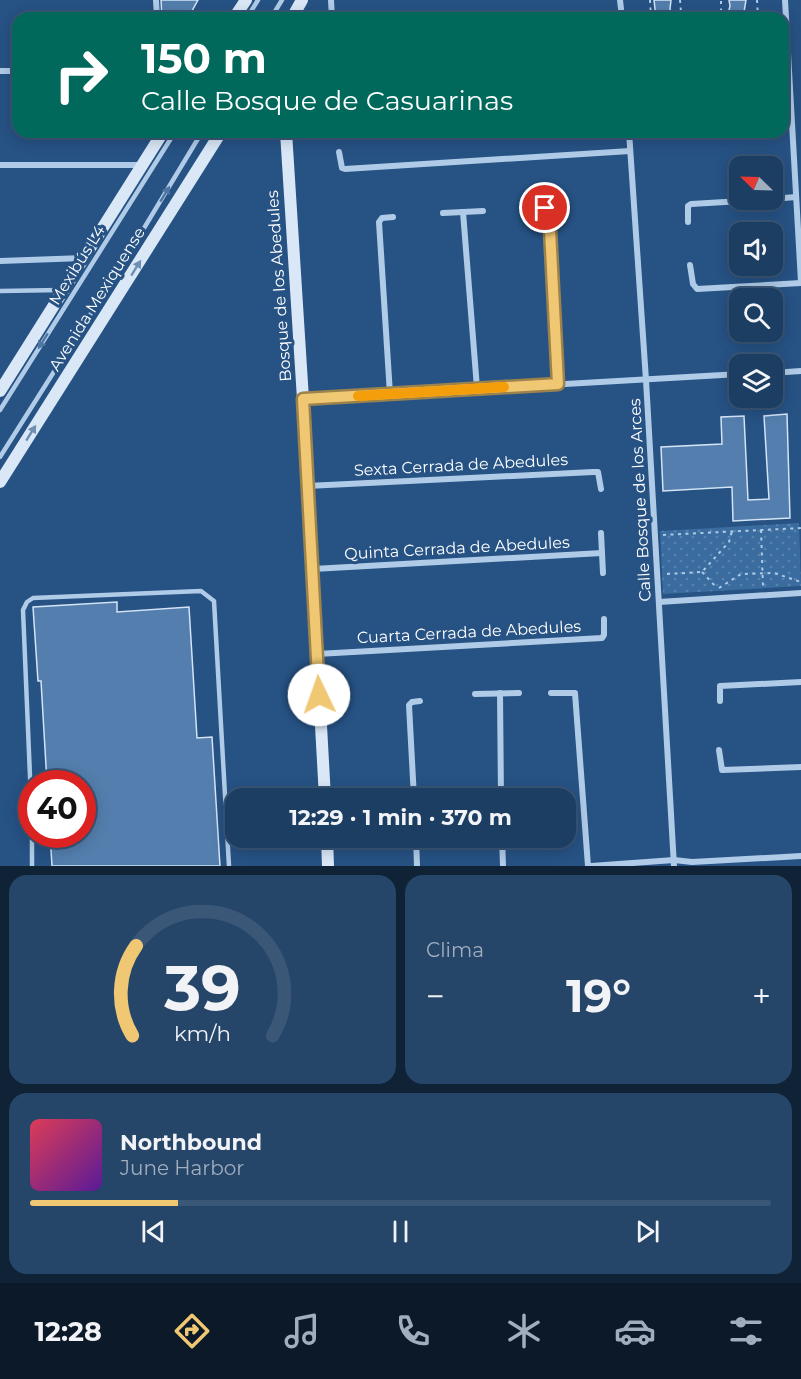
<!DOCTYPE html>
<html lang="es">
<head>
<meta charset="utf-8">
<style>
  :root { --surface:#1c3e63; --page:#254569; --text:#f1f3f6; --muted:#a0aebe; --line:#3a5778; --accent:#f0c874 }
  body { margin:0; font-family:Montserrat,sans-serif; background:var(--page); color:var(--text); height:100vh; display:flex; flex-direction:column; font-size:22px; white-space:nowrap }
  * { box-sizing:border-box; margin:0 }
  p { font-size:20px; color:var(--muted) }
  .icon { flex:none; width:33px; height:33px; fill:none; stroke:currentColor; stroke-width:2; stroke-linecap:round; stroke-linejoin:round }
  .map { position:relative; height:866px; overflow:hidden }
  .sheet { display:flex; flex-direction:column; gap:9px; padding:9px; background:#0f2236; flex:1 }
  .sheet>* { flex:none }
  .top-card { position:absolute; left:12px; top:12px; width:777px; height:126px; border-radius:18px; box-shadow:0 3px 15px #0003,0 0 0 2px var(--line); background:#00695c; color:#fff; overflow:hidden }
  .needle { width:39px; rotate:293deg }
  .buttons { position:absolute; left:729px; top:156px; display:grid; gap:12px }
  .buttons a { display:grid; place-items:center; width:54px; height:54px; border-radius:12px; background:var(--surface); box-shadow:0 3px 15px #0003,0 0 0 2px var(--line); font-size:30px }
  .speed { position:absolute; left:18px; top:770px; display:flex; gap:12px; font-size:30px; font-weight:700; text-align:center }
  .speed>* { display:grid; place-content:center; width:78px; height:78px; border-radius:50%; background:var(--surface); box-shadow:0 3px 15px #0003,0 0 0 2px var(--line); line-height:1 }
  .speed .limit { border:9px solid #d22; background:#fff; color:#111 }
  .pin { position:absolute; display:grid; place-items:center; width:51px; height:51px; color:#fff; margin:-26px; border:3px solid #fff; border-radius:50%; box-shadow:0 2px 6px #0007 }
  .me { position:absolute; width:66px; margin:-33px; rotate:357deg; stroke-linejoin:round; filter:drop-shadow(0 0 4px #0008) }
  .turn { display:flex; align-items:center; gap:21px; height:126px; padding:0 30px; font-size:27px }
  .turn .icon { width:78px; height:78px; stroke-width:2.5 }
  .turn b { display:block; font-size:42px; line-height:51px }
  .big { font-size:45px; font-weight:700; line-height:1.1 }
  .sheet .widget { flex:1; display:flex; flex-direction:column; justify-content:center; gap:9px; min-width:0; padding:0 21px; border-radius:18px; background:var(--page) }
  .sheet .dial { align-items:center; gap:0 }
  .dial svg { height:156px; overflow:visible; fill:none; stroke:var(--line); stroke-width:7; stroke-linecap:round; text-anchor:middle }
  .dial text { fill:var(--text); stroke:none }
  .song { display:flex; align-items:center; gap:18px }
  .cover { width:72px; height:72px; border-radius:9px; background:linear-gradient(135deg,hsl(350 70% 55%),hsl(270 70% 35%)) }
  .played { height:6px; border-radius:3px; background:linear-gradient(90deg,var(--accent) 20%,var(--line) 20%) }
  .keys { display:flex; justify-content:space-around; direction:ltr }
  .heat { display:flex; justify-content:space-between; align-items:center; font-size:33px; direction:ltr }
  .sheet .tiles { flex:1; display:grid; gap:9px; grid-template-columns:1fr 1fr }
  .widget:last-child { grid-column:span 2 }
  .trip { position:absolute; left:225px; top:788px; width:351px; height:60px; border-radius:18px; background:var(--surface); box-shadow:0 3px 15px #0003,0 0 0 2px var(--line); font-weight:700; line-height:60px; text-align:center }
  .tab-bar { display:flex; height:96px; justify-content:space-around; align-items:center; background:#0b1928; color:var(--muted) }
  .tab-bar .icon { width:42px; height:42px }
  .tab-bar .selected { color:var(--accent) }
  .tab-bar b { font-size:27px; color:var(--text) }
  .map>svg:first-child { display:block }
  .park { fill:url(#park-dots) }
  .building { fill:#537ead; stroke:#d3e4f6; stroke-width:1.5 }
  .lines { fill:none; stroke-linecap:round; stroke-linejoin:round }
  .path { stroke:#afcbe7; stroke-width:2; stroke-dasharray:3 4.5; stroke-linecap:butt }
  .lane { stroke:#afcbe7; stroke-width:4.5 }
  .street { stroke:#afcbe7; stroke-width:6 }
  .secondary { stroke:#d9e7f6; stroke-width:12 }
  .oneway { fill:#4f76a2 }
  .oneway2 { fill:#6e8eb2 }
  .route-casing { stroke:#9c824b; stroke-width:15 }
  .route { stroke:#f0c874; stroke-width:10 }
  .slow { stroke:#f59e0b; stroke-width:10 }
  .labels { text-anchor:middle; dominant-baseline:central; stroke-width:6; stroke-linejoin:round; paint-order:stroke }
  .street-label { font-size:16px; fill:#fff; stroke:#265284 }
</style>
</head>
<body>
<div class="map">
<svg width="801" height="866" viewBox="0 0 801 866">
  <defs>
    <pattern id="park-dots" width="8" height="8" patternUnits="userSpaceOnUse" patternTransform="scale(1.5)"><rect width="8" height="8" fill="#3b6ca0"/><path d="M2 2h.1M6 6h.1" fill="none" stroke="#5882ae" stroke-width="1.8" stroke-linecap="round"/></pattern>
  </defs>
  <rect width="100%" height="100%" fill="#265284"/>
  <path class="park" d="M799 523 801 586 663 594 660 531Z"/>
  <g class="building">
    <path d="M161 0H198L188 18H162Z"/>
    <path d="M654 0H671L670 9 674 18H656Z"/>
    <path d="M729 0H746L743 18H727L730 6Z"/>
    <path d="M787 414 790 518 733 521 732 487 663 491 661 447 722 444 721 417 744 416 748 500 769 499 764 416Z"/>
    <path d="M117 602V612L189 607 197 738 212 737 220 866H52L50 834H82V783H47L41 681H38L33 607Z"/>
  </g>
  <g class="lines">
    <g class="path">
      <path d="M650 0 651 18"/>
      <path d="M680 0 681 12 685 18"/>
      <path d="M757 0 758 18"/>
      <path d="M717 18 721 11V0"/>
      <path d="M761 530 763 586"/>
      <path d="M663 535 801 528"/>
      <path d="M702 572 717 588"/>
      <path d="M667 574 702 572 729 542 732 531"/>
      <path d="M719 588 741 574 774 573 801 582"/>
    </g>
    <g class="lane">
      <path d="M247 18 258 0"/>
      <path d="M271 18 282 0"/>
      <path d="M0 291 61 290"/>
      <path d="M0 410 175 132"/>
      <path d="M0 457 126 258 202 132"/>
      <path d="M32 824 23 610 27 602 33 598 201 591 214 601 229 866"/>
      <path d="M32 834V866"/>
    </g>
    <g class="street">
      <path d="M156 0 157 18"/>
      <path d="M331 0 332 18"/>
      <path d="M620 0 622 18"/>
      <path d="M785 0 801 282"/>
      <path d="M0 71H18"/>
      <path d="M629 132 646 380 674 866"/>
      <path d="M339 152 342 168 345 169 630 151"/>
      <path d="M0 165H143"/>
      <path d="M772 199 796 197"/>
      <path d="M527 209 545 208 549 211 558 385"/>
      <path d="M463 212 477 388"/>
      <path d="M443 213 483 211"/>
      <path d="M688 222V206L691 204 759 200"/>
      <path d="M0 261 84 258"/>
      <path d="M690 265 693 284 697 289 801 283"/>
      <path d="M772 373 801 371"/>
      <path d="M390 394 379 222 382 218 393 217"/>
      <path d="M303 399 740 374"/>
      <path d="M307 486 593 472H598L601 489"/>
      <path d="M601 533 603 573"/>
      <path d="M313 569 602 553"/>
      <path d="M659 602 801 593"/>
      <path d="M317 654 602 638 604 635V619"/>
      <path d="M500 693 501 798"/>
      <path d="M551 693H575L588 866"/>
      <path d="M475 694 519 693"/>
      <path d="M720 701V686L801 682"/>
      <path d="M719 750 722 770 801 767"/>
      <path d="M414 798 409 705 412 702 420 701"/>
      <path d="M416 837 417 866"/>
      <path d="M502 837 503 866"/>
      <path d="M591 866 674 860 692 862 801 856"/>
    </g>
    <g class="secondary">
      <path d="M234 18 246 0"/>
      <path d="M292 18 302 0"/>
      <path d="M286 132 303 399 325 798"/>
      <path d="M0 391 163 132"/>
      <path d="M0 482 221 132"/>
      <path d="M327 837 328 866"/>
    </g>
  </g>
  <defs><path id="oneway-solid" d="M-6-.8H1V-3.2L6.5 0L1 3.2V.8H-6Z" transform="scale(1.5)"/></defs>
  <g class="oneway">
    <use href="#oneway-solid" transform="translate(165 194) rotate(-59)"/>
    <use href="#oneway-solid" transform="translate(43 341) rotate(122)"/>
  </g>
  <g class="oneway2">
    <use href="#oneway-solid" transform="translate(136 268) rotate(-58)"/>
    <use href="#oneway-solid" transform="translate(31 433) rotate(-58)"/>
  </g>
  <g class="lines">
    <g class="route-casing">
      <path id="route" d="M319 695 303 399 558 384 549 211 545 208"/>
    </g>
    <use href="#route" class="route"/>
    <path class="slow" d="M358 396 504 387"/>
  </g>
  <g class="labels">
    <g class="street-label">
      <text transform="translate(77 265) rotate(-58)">Mexibús L4</text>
      <text transform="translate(279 286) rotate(-94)">Bosque de los Abedules</text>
      <text transform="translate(97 299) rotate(-58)">Avenida Mexiquense</text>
      <text transform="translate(461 465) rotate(-3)">Sexta Cerrada de Abedules</text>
      <text transform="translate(640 500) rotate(-93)">Calle Bosque de los Arces</text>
      <text transform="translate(457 548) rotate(-3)">Quinta Cerrada de Abedules</text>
      <text transform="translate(469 632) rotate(-3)">Cuarta Cerrada de Abedules</text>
    </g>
  </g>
</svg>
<div class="buttons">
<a><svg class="needle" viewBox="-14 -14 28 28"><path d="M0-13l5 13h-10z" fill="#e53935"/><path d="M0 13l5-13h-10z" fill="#a0aebe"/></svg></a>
<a><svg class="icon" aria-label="sound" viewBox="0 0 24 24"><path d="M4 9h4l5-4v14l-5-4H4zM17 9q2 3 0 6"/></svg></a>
<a><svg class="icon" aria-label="search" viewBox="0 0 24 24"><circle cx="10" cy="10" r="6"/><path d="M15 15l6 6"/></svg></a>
<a><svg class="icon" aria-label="layers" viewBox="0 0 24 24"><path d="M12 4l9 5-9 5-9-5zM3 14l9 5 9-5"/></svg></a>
</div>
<div class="speed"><div class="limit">40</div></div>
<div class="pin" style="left:545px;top:208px;background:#d93025"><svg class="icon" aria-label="arrive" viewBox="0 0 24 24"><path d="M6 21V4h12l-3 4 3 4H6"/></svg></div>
<svg class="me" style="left:319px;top:695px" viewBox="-20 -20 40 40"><circle r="19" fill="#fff"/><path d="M0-13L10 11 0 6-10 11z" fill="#f0c874"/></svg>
<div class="trip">12:29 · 1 min · 370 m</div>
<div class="top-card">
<div class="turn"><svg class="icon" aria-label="right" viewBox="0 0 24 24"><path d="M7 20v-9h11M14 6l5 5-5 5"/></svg><div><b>150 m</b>Calle Bosque de Casuarinas</div></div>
</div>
</div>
<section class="sheet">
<div class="tiles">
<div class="widget dial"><svg viewBox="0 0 100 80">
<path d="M14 69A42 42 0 1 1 86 69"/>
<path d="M14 69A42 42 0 0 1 16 23" stroke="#f0c874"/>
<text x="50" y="56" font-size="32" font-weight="700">39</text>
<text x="50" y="72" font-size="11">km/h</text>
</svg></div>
<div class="widget"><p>Clima</p>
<div class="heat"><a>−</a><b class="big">19°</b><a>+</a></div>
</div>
<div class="widget">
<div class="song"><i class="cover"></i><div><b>Northbound</b><p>June Harbor</p></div></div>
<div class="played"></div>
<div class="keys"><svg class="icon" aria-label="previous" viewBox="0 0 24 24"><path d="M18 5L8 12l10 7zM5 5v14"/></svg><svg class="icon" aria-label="pause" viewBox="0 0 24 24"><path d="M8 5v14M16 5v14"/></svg><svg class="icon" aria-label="next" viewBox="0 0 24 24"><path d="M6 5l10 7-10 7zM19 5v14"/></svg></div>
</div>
</div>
</section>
<nav class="tab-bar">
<b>12:28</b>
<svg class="icon selected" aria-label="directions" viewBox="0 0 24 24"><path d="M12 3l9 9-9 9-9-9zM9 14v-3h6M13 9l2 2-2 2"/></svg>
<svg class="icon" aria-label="music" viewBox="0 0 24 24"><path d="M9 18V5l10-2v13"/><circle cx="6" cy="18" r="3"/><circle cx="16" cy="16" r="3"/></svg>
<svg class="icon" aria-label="phone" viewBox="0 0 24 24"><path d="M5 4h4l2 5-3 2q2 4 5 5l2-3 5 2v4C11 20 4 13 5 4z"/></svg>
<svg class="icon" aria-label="climate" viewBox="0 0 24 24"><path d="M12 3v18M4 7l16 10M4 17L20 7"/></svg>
<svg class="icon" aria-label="car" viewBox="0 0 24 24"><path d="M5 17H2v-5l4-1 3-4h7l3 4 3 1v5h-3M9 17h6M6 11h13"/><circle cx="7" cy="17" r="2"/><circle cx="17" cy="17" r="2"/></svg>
<svg class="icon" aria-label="filters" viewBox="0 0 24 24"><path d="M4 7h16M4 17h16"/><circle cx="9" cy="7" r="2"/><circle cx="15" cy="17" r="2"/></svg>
</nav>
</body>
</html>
